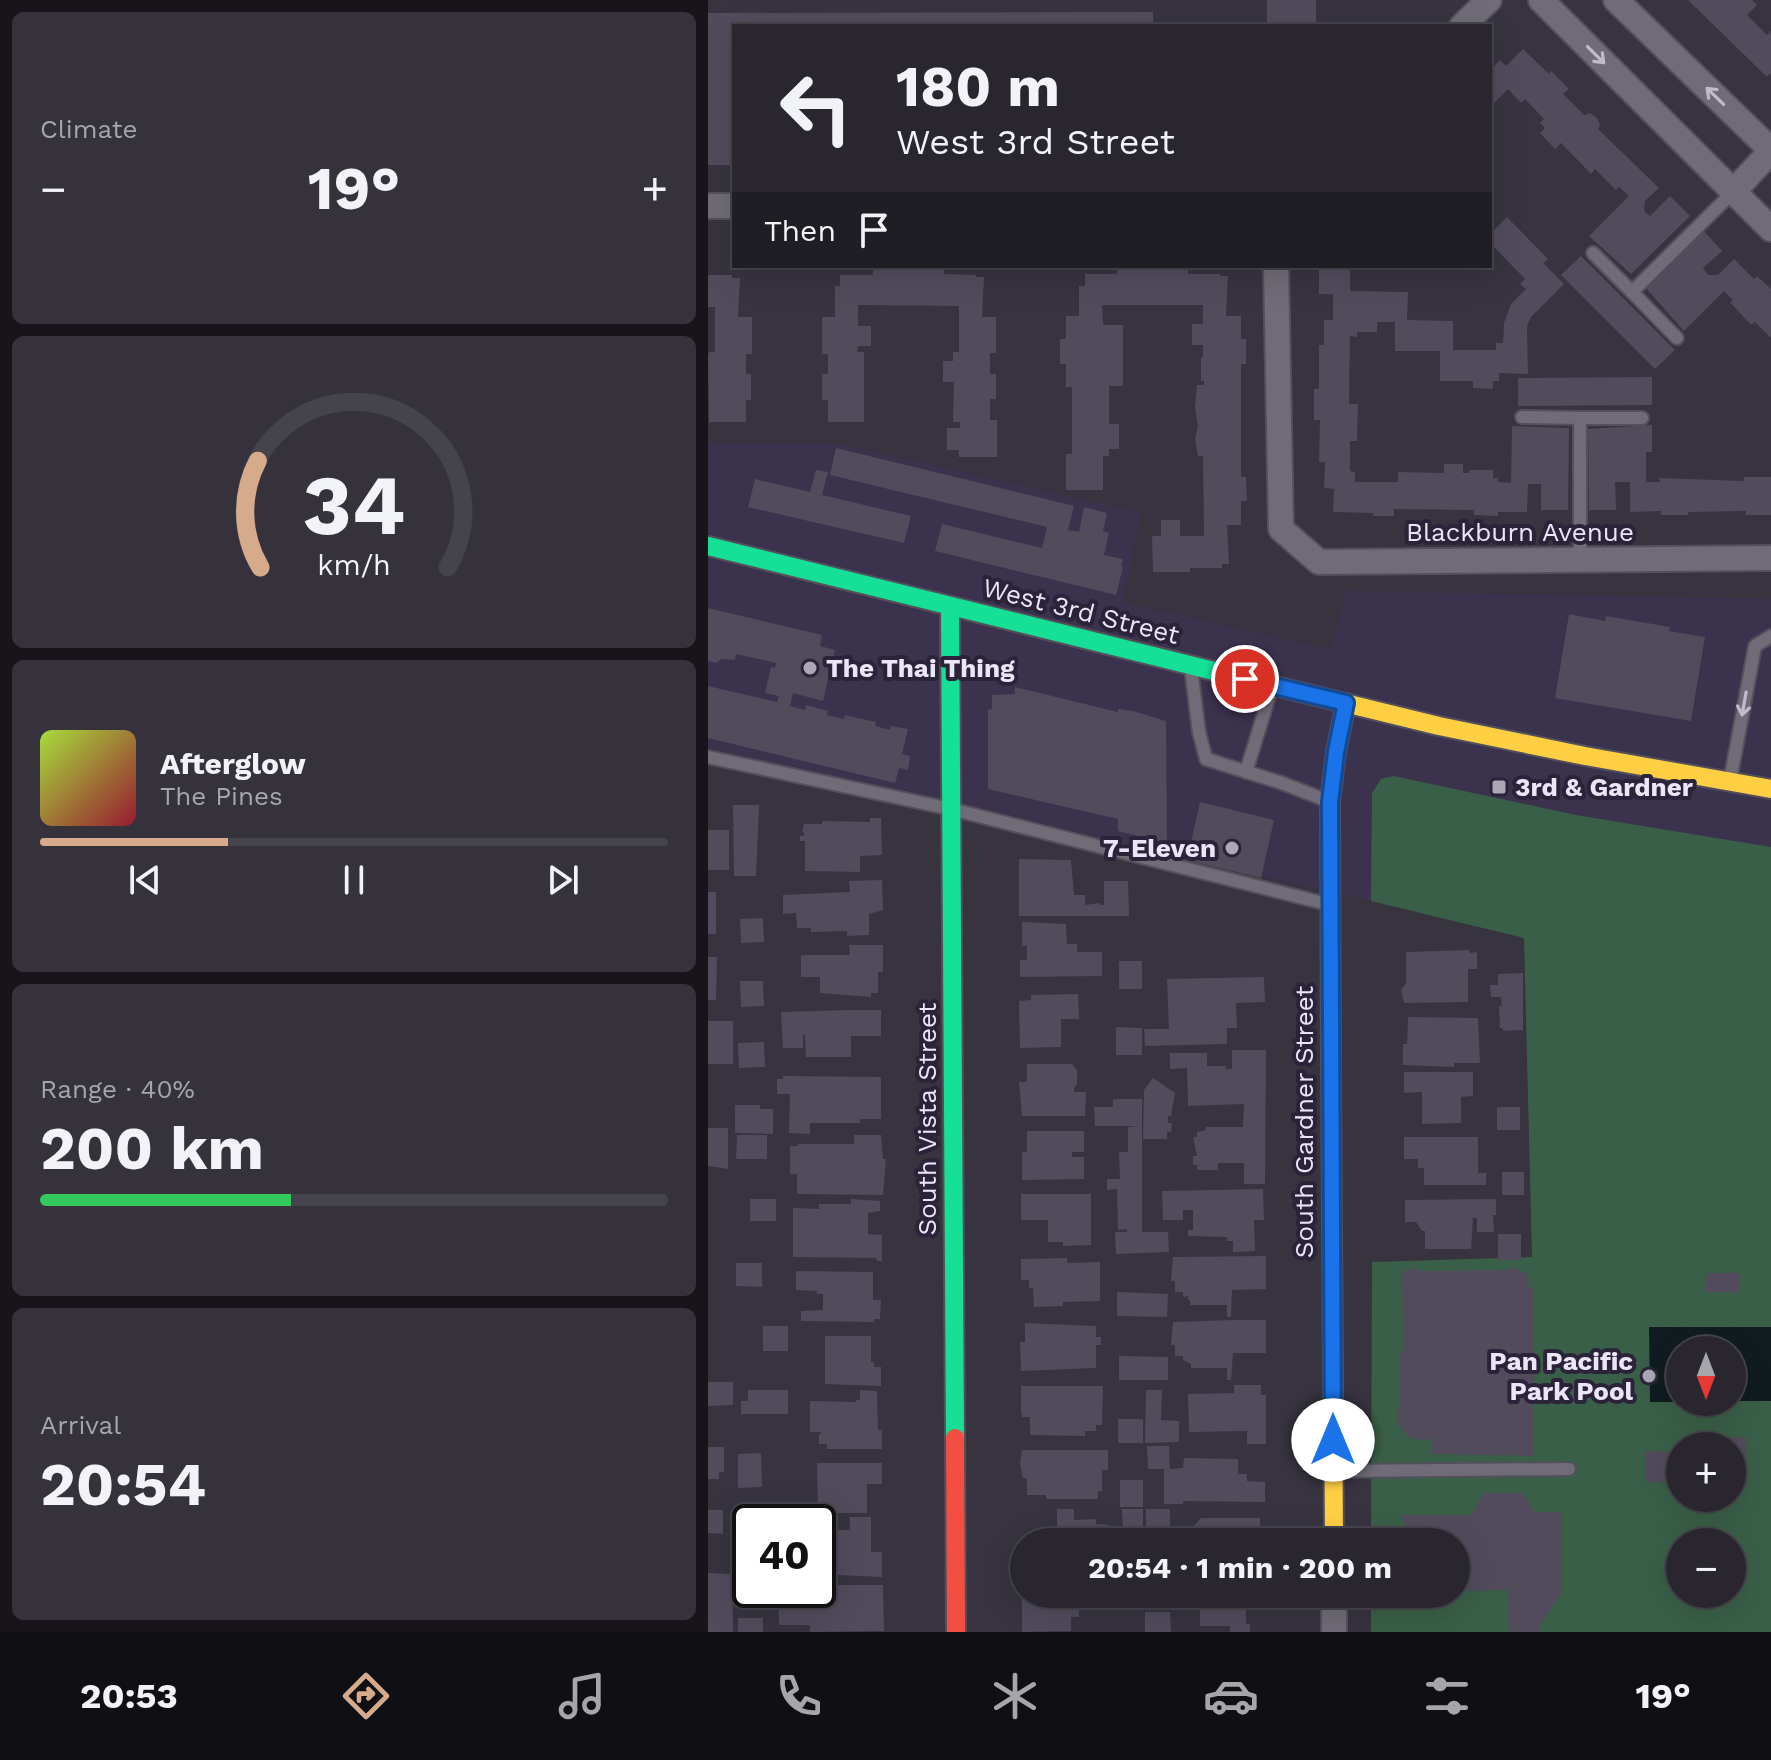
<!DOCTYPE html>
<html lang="en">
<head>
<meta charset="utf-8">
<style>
  :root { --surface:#29262f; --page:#35323b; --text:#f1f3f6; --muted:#a5a5aa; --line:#45434b; --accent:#d6ab8b }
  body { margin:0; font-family:"Work Sans",sans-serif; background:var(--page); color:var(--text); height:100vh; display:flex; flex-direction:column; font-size:30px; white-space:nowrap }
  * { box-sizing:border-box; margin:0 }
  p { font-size:26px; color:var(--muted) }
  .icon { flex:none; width:44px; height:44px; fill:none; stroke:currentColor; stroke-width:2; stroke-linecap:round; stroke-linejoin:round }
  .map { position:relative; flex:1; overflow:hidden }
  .details { display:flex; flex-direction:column; gap:12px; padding:12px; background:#17151a; width:708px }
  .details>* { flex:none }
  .hud { position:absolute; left:24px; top:24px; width:760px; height:244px; border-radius:0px; box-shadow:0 8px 32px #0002,0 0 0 2px var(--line); background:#29262f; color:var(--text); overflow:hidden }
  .needle { width:52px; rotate:180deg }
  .buttons { position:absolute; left:958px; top:1336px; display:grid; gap:16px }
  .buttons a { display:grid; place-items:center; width:80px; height:80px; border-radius:50%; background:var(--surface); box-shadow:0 8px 32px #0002,0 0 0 2px var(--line); font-size:40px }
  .speed { position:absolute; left:24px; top:1504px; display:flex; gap:16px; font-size:40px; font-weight:700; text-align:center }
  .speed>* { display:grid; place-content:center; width:104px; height:104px; border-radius:50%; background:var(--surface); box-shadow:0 8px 32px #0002,0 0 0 2px var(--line); line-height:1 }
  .speed .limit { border:4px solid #111; border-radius:12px; background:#fff; color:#111 }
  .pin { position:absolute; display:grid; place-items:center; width:68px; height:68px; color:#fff; margin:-34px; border:4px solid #fff; border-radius:50%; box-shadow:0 2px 8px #0007 }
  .me { position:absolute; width:88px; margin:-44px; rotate:0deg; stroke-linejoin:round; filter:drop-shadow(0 0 6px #0008) }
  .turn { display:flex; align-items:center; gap:28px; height:168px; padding:0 32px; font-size:36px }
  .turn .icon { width:104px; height:104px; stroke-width:2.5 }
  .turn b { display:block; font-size:56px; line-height:68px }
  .then { display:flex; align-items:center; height:76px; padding:0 32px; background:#0003; gap:16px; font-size:30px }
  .big { font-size:60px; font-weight:700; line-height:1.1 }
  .details .widget { flex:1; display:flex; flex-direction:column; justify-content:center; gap:12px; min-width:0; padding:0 28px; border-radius:12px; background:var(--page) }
  .details .dial { align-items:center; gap:0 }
  .dial svg { height:208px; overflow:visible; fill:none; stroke:var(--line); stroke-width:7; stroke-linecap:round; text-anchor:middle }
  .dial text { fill:var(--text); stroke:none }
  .song { display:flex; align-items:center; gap:24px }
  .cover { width:96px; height:96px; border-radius:12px; background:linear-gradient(135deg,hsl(80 70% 55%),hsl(350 70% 35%)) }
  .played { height:8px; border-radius:4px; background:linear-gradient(90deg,var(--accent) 30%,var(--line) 30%) }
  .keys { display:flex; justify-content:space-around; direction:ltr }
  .heat { display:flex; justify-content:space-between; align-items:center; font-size:44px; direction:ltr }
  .charge { height:12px; border-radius:6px; background:linear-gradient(90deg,#34c759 40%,var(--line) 0) }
  .trip { position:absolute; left:302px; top:1528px; width:460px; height:80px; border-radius:40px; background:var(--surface); box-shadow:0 8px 32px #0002,0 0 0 2px var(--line); font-weight:700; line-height:80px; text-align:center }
  .menu { display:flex; height:128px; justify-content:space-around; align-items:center; background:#100f13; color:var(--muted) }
  .menu .icon { width:56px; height:56px }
  .menu .selected { color:var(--accent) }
  .menu b { font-size:36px; color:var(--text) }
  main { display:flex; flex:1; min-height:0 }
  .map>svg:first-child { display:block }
  .built { fill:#3b324e }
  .green { fill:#3a5f48; fill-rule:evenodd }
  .water { fill:#101c20 }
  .building { fill:#514b5c }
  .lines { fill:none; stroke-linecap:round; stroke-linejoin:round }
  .lane-casing { stroke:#53505c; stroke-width:16 }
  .street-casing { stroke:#53505c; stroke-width:28 }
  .fast-casing { stroke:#53505c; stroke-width:22 }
  .slow-casing { stroke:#53505c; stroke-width:22 }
  .jam-casing { stroke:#53505c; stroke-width:22 }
  .lane { stroke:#706c77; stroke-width:12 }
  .street { stroke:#706c77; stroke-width:24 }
  .fast { stroke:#16e098; stroke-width:18 }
  .slow { stroke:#ffcf43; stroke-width:18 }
  .jam { stroke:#f24e42; stroke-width:18 }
  .oneway { stroke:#bfbbca }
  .route-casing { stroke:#114b97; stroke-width:20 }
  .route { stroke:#1a73e8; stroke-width:14 }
  .poi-dot { fill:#aba7b6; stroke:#2b233a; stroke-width:3 }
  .labels { text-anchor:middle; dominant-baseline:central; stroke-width:8; stroke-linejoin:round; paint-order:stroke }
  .street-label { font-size:26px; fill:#eae6f6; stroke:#2b233a }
  .poi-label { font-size:26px; font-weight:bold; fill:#eae6f6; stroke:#2b233a; text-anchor:start }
</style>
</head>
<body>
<main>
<section class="details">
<div class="widget"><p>Climate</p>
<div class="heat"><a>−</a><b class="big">19°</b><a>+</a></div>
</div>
<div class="widget dial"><svg viewBox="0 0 100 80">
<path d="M14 69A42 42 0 1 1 86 69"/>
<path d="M14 69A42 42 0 0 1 13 28" stroke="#d6ab8b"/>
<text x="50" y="56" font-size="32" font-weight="700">34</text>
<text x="50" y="72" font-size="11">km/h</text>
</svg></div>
<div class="widget">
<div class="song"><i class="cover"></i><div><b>Afterglow</b><p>The Pines</p></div></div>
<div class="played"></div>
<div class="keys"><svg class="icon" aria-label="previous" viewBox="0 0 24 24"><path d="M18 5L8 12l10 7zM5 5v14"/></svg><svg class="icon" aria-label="pause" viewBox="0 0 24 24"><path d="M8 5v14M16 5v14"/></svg><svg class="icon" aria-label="next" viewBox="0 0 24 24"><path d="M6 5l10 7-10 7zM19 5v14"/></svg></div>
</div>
<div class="widget"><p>Range · 40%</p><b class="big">200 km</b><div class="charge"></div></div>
<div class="widget"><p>Arrival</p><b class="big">20:54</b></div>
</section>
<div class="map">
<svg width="1063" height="1632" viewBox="0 0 1063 1632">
  <rect width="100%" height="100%" fill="#37333f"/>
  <path class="built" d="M0 444H133L433 513 415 602 624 650 638 591 1063 599V847L868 815 686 776 664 793 663 901 0 748Z"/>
  <path class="green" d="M686 776 868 815 1063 847V1632H663V1594H748V1542H663L664 1262 824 1257 816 938 663 901 664 793 673 779ZM972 1350H1024V1402H972ZM972 1446H1024V1498H972ZM972 1542H1024V1594H972Z"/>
  <path class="water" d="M941 1327H1063V1401H1024V1350H972V1402H942Z"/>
  <g class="building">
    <rect x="559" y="0" width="49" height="26"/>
    <path d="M980 0H1044L1049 5 1039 15 1059 35 1063 31V73L1059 77Z"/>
    <path d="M445 12V26H26V165H0V13Z"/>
    <path d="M815 49 841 74 843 71 861 89 855 94 876 115 882 113 889 118 892 125 890 129 951 188 937 201 936 211 942 216 962 196 982 216 923 274 881 236 921 196 911 187 908 190 887 169 883 174 853 143 847 149 832 133 837 128 832 123 836 119 817 99 813 103 800 89 782 107V70L792 60 798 66Z"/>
    <path d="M799 217 840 259 835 263 856 284 823 317 819 326 820 374 791 373V381H785V389L765 388V381H732V351H687V322H669V332H649V337L642 336 641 404H650L649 441H642V471L647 472V482H690V472L736 473V464H755V473H761V470H785V478H790V482L803 483 804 426 861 428 860 510H833V484H820L819 512H790V516L766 515V510L686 509V516H665V513L625 512 626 489 616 488 617 462H611L612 420H606V389H611V345H616V320H625V294H611V266H642V291L700 292 699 320 745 321V350H788V343H795L796 323 803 304 818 289 812 284 817 279 787 248 782 253V234Z"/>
    <path d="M995 230 1014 251 995 268 1000 275H1010L1026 259 1046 279 1049 276 1063 289V338L1047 322 1043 325 1022 302 1025 300 1016 291 976 331 937 287Z"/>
    <path d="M873 256 967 350 947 369 853 275Z"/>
    <path d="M186 266H214V269H236V274L268 275V277H276L274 317H288V353H282V374H288V399H282V420H289V457H251V450H239V428H252V422H245L246 382H235V361H245V352H251V306L150 305V326H163V346H150L149 352H156V422H120V400H114V374H120V354H114V317H127V286H132V275H165V269H186Z"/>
    <path d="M432 266 480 268V274H512V276H520L518 316H533V339H538V364H533V477H538L539 501H533V525H519L521 564H514V568H482V572H445L444 536H453V520H472V536H496L495 456H490L487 438 490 427 487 407 489 385H496V381H493V358L495 357V345H484V324H495V305H394L395 325H415V386H401V424H411V449H401V456H395V490H358V454H364V387H358V364H352V339H358V316H371V286H377V274H409V268H432Z"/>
    <path d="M0 275H24V278H32L30 317H44V354H38V374H43V400H38V422H1L0 357 1 352H7V307H0Z"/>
    <path d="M944 377V405L810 406V378Z"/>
    <path d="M944 425V452H938V482H952L951 478 1036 481V477H1063V515H1038V511L980 512V515H953V511L922 512V482H907L908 510H881L880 429Z"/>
    <path d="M128 448 366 506 360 530 371 532 376 507 399 513 395 531 401 533 396 555 415 559 413 567H415L408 595 227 551 234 524 334 548 339 527 122 475Z"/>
    <path d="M108 470 120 472 114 495 203 516 196 543 40 507 47 479 102 492Z"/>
    <path d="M0 608 114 635 112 646 127 650 115 701 85 693 82 706 97 710 98 705 120 711 119 715 136 719 137 715 168 722 167 726 182 730 183 726 200 729 194 754 202 756 200 770 191 768 187 783 0 738V686L69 702 71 696 57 693 63 667 67 668 68 663 28 654 27 660 13 659 8 663 0 661Z"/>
    <path d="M861 614 897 621 898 616 962 627 961 631 997 637 983 721 847 698Z"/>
    <path d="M307 687 410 712V709L425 711 458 721 459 843 410 831V819L280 789V710L284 709V695L307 694Z"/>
    <path d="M492 802 566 820 553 878 479 860Z"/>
    <path d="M25 805H51L48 876H26Z"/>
    <path d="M162 818H173L174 855 152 856V872L97 871V841H92V836H96V832L94 833 96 824H114V821L162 822Z"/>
    <rect x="0" y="830" width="21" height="40"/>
    <path d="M311 859 363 860 366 895H377V905L392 903V905H396V881H420L421 916H311Z"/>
    <path d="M174 880 175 910 161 914V935L139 936V931L103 932V928H89L88 913 75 914V895L142 892 141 881Z"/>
    <rect x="0" y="892" width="8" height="42"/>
    <path d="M55 918 56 942 33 943 32 919Z"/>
    <path d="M314 922 358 924 359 944H369V952H394V976L312 977V960H319V946H314Z"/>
    <path d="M141 945H175V972H170V993H163V997L112 993V977H93V955H142Z"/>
    <path d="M761 950 762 953 769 952V969H760V1002L696 1003 693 990 698 983V952Z"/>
    <path d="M0 957H9L8 1000H0Z"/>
    <rect x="411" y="961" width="23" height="28"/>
    <path d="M815 973V1030L795 1031V1028H792L791 1006H794L793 997H783L782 985H790V974Z"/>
    <path d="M556 977 557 1002 528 1003 529 1028H519V1044L437 1046 436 1029H461L459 979Z"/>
    <path d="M32 981H55L56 1006 33 1007Z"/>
    <path d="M370 994 371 1019H353V1047L312 1048 311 1001 323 1000V995Z"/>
    <path d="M141 1010H173V1036H143V1057H98L97 1035H95V1048H75L73 1012Z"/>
    <path d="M700 1017 770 1018 772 1063H746V1067L695 1065V1044H699Z"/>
    <rect x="0" y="1021" width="25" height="43"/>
    <path d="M408 1027 434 1028V1055H408Z"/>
    <path d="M56 1042 57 1067 31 1068 30 1043Z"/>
    <path d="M524 1050H558L557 1184H536V1163H510V1170H489V1165H485V1156H489L485 1137H489V1132L498 1130V1127H535L536 1104 480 1106 479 1068 462 1069V1053H499V1066H518V1069H524Z"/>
    <path d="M319 1064H364L369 1070V1085L366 1087V1092H378L377 1116H314L311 1082H319Z"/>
    <path d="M696 1072H765V1096L753 1097V1123L714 1124V1092L696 1093Z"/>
    <path d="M75 1076 173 1077V1119H152V1123H102V1134L81 1133 82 1094H69V1079H75Z"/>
    <path d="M445 1078 467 1093 463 1116H460V1123H464L463 1132H459V1139H435L436 1090Z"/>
    <path d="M405 1099H434V1232H460L461 1252 408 1254 407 1232H419V1229L410 1230 409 1189 399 1190V1179H412L411 1152H420V1127L431 1126H387L386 1107H405Z"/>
    <path d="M27 1105H52V1109H65V1134L27 1133Z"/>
    <rect x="789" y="1107" width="23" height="23"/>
    <path d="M0 1128H20V1169L0 1166Z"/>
    <path d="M319 1131H376V1152H364V1157H376V1179L314 1180V1152H319Z"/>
    <path d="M29 1135H59V1159H28Z"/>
    <path d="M146 1135H173L175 1159H178L175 1195 89 1194V1174H82V1146H90V1144H146Z"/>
    <path d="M696 1137H770V1173H778V1185H716V1168H710V1159H696Z"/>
    <rect x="794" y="1172" width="22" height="23"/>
    <path d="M555 1189 556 1220H546L547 1251 525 1252V1241H519V1237L480 1236V1230H485V1210H475V1220H455L454 1191Z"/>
    <path d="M313 1194H383V1245L355 1246V1242H340V1220H313Z"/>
    <rect x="42" y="1199" width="26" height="22"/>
    <path d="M143 1199 172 1201V1211L160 1213V1234L174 1235V1261H169L168 1258 85 1257V1208L111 1209V1204H143Z"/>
    <path d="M788 1199V1215H785L786 1232H769V1218H762L765 1219 763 1249H717V1231H714L708 1222H697V1200Z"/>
    <rect x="790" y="1234" width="23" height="26"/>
    <path d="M558 1256V1289L524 1290 523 1317H519V1305H482V1300H480V1296L475 1297V1292H467V1281H463L465 1257Z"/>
    <path d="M359 1258V1263L392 1262V1301L355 1302V1306L326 1307 325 1288H321V1280H313V1259Z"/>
    <path d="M28 1263H54V1287L28 1286Z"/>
    <path d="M805 1267 818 1273 821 1281 819 1288 826 1286V1456L724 1454V1439L710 1440 700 1436 691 1426 689 1417 692 1401V1351H695L694 1274 698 1270 708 1268 714 1271 800 1270Z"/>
    <path d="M88 1271 165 1272V1300H173L172 1319H166V1322L93 1321V1311L115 1310V1294H109V1291L88 1290Z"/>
    <rect x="998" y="1273" width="34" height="19"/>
    <path d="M409 1292 460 1294 459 1317 409 1316Z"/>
    <path d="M526 1320H558V1353H525L523 1380H519V1368H483V1364L475 1360V1356H467V1345H463L465 1322Z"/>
    <path d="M317 1323 388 1326V1337H393V1345H388V1368L313 1371 312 1342H317Z"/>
    <rect x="55" y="1326" width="25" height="25"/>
    <path d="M117 1336H163V1362H166V1367H173V1386L117 1384Z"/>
    <path d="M411 1356 460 1357V1380H411Z"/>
    <path d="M0 1382H25V1405L0 1406Z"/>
    <path d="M526 1385H553V1395H558V1444H539V1431L481 1432 480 1394 526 1393Z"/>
    <path d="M313 1386H395L394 1425H388V1431H377V1436L322 1435V1417H314L313 1410Z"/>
    <path d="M40 1390H80V1414H33V1401H40Z"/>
    <path d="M152 1390 169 1391 170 1430H174V1449H119V1444H111V1435L114 1432H102V1401L148 1402V1400H152Z"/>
    <path d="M438 1390H454L453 1420 471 1421V1442L437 1443Z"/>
    <rect x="410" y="1419" width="25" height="24"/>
    <path d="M1038 1437 1039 1485H1024V1446H992V1438Z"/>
    <path d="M439 1446H461L462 1469 475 1468 476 1458 530 1459V1474H539V1481L557 1482V1502L475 1501V1504H456V1469H440Z"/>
    <path d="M0 1447H16V1472H11V1479H0Z"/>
    <path d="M314 1450H400V1470H394V1491H390V1499H338V1495H319V1478H315L312 1464Z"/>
    <path d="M937 1451 962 1452V1482H937Z"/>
    <path d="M53 1453 54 1487 30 1488V1454Z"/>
    <path d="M109 1463H174V1484H159V1513H110Z"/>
    <rect x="412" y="1480" width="23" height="27"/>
    <path d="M775 1493H815L826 1512H854V1591L832 1625V1632H801L800 1590 748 1591V1542H708L692 1515H764Z"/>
    <path d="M349 1509H366V1520L388 1519V1524L401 1525V1528L405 1527V1542H340V1531H349Z"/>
    <path d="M414 1509H435V1532H415Z"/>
    <rect x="438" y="1509" width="24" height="23"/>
    <path d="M0 1510H15V1534L0 1533Z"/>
    <path d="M66 1517V1522H42V1549H38V1518Z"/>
    <path d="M142 1517H163V1552H174V1577L110 1574V1530H142Z"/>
    <path d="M493 1518H552V1542H486V1526Z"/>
    <rect x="313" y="1541" width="3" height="27"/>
    <path d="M0 1573 24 1574 25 1632H0Z"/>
    <path d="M110 1585H175L176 1631 102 1632V1625H71L70 1590H110Z"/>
    <path d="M314 1594H361V1599H371V1617H363V1631L314 1632Z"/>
    <rect x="400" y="1594" width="36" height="9"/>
    <path d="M478 1594H556V1603H538V1624H542V1632H522V1626H492V1599H478Z"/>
    <path d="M437 1612H462L463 1632H437Z"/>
    <rect x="30" y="1618" width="25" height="14"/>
  </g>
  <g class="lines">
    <g class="lane-casing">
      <g id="lane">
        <path d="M885 253 924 292 1026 191"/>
        <path d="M924 292 969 338"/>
        <path d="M814 417 872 418V559"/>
        <path d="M872 418H934"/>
        <path d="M483 669 491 732 498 759 574 783 620 801"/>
        <path d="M0 757 243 809 619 904"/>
        <path d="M538 772 564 687"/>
        <path d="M1022 781 1047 646 1063 636"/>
        <path d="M629 1471 861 1469"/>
      </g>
    </g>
    <g class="street-casing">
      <g id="street">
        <path d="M833 0 1063 229"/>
        <path d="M908 0 1063 150"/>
        <path d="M754 26 781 0"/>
        <path d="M1026 191 1063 151"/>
        <path d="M0 206H26"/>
        <path d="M568 266 573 529 611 562 1063 558"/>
        <path d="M626 1594V1632"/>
      </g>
    </g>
    <g class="fast-casing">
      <g id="fast">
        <path d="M0 546 514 673"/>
        <path d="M242 606 247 1438"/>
        <path d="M623 1064 622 802 628 752 638 703"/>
      </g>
    </g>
    <g class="slow-casing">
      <g id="slow">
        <path d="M514 673 731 726 877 756 1063 789"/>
        <path d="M623 1064 626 1542"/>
      </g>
    </g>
    <g class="jam-casing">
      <path id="jam" d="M247 1438 248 1632"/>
    </g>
    <use href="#lane" class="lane"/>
    <use href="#street" class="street"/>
    <use href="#fast" class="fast"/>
    <use href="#slow" class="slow"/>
    <use href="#jam" class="jam"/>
  </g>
  <defs><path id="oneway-shaft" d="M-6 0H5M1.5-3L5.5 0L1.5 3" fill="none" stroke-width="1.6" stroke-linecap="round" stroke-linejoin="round" transform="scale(2)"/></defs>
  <g class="oneway">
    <use href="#oneway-shaft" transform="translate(888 55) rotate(45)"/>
    <use href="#oneway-shaft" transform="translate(1007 96) rotate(-136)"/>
    <use href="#oneway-shaft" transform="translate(1036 704) rotate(100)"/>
  </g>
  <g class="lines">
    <g class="route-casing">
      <path id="route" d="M537 679 638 703 628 752 622 802 625 1440"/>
    </g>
    <use href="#route" class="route"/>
  </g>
  <g class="poi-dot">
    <circle cx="102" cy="668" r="8"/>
    <rect x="783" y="779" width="16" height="16" rx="4"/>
    <circle cx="524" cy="848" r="8"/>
    <circle cx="941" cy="1376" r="8"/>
  </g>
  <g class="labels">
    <g class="street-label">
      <text x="812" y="532">Blackburn Avenue</text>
      <text transform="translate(373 611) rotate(14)">West 3rd Street</text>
      <text transform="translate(219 1119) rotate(-90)">South Vista Street</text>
      <text transform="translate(596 1122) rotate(-90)">South Gardner Street</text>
    </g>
    <g class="poi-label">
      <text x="118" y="668">The Thai Thing</text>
      <text x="807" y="787">3rd &amp; Gardner</text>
      <text x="508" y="848" text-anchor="end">7-Eleven</text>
      <text x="925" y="1361" text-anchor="end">Pan Pacific<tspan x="925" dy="30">Park Pool</tspan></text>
    </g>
  </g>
</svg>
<div class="buttons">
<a><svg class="needle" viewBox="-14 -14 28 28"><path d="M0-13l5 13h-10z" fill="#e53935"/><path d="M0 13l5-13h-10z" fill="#a5a5aa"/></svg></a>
<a>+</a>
<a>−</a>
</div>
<div class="speed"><div class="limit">40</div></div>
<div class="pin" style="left:537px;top:679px;background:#d93025"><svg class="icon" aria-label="arrive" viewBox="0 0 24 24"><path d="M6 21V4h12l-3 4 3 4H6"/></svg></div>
<svg class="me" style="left:625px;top:1440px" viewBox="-20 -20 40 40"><circle r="19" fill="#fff"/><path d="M0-13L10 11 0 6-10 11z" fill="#1a73e8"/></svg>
<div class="trip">20:54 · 1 min · 200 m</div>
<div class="hud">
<div class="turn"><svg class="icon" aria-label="left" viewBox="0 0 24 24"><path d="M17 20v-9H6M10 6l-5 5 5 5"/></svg><div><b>180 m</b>West 3rd Street</div></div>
<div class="then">Then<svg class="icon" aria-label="arrive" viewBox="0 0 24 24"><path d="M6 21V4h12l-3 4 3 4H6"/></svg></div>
</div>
</div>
</main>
<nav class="menu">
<b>20:53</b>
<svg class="icon selected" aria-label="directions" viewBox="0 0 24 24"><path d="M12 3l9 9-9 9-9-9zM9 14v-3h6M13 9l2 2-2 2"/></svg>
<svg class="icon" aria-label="music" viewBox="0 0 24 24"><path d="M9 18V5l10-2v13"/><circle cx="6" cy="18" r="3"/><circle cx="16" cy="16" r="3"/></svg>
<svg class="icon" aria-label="phone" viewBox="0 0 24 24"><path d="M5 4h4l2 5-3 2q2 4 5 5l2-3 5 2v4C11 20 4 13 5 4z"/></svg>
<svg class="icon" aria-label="climate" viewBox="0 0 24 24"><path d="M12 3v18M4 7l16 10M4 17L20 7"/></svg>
<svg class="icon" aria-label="car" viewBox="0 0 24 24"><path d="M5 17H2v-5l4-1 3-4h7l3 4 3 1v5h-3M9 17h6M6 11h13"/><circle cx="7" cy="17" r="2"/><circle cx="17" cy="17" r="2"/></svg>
<svg class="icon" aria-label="filters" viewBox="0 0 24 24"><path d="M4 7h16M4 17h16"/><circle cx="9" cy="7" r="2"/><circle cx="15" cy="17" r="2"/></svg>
<b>19°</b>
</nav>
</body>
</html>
